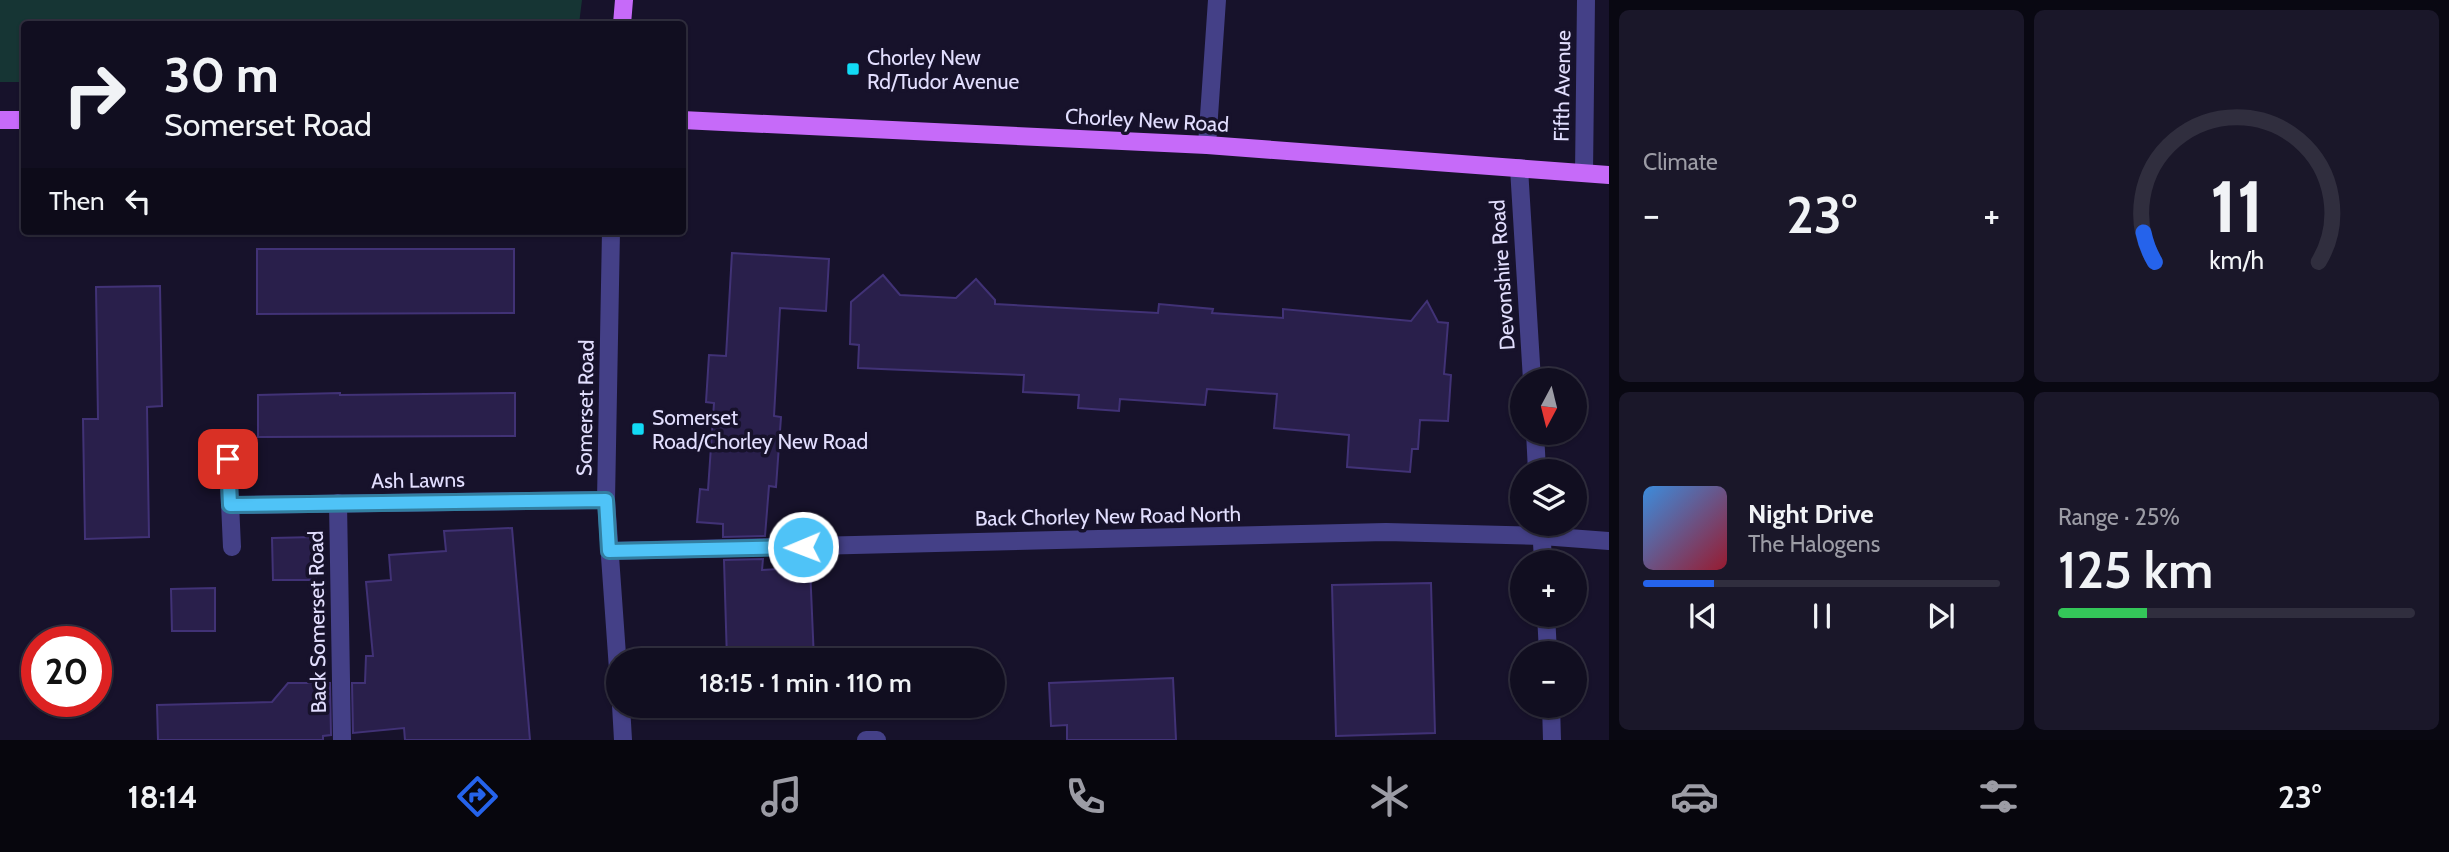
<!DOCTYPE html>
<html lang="en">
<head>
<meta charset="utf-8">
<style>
  :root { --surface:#110e20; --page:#1a1729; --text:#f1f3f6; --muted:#9c9ca5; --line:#302e3e; --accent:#2563eb }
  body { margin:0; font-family:Cabin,sans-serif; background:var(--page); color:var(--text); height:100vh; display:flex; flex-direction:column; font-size:26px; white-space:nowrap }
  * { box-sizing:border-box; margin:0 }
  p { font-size:23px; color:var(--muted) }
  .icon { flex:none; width:38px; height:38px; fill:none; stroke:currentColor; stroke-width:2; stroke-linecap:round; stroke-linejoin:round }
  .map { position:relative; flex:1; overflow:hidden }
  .panel { display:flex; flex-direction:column; gap:10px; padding:10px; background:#090812; width:840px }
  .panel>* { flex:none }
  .banner { position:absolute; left:21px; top:21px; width:665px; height:214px; border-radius:7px; box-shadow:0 2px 5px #0004,0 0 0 2px var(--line); background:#110e20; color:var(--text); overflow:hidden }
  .needle { width:46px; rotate:187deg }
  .buttons { position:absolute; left:1510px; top:368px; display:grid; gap:14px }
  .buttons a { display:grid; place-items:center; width:77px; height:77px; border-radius:50%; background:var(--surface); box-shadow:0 2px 5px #0004,0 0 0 2px var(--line); font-size:35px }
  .speed { position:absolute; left:21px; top:626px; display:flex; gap:14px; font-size:35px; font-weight:700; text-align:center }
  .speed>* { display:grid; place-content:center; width:91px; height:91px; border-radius:50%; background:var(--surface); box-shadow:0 2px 5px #0004,0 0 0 2px var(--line); line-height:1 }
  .speed .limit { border:10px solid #d22; background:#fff; color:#111 }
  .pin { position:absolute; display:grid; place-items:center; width:60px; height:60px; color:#fff; margin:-30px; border-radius:14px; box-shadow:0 4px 10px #0006 }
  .me { position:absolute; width:77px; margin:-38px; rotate:269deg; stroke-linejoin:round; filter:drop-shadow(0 0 5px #0008) }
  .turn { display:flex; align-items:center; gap:24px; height:147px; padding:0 28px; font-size:32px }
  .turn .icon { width:91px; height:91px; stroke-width:2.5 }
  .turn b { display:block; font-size:49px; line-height:60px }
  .then { display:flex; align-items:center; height:66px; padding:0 28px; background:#0003; gap:14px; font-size:26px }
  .big { font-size:52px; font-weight:600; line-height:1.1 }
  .panel .card { flex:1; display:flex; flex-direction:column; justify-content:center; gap:10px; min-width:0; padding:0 24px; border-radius:10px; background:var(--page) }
  .panel .dial { align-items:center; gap:0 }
  .dial svg { height:182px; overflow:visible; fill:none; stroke:var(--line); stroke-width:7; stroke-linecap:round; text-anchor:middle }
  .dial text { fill:var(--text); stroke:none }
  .song { display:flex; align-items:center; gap:21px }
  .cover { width:84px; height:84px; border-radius:10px; background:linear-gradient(135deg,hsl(210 70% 55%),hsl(350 70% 35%)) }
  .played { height:7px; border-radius:4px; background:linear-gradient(90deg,var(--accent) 20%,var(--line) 20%) }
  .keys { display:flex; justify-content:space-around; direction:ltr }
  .heat { display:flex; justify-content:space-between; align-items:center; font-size:38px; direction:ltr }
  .charge { height:10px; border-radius:5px; background:linear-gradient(90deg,#34c759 25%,var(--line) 0) }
  .panel .tiles { flex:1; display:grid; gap:10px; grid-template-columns:repeat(2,1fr) }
  .trip { position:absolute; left:606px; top:648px; width:399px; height:70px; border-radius:35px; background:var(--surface); box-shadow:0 2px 5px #0004,0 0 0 2px var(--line); font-weight:600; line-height:70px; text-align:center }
  .dock { display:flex; height:112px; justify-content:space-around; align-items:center; background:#07060d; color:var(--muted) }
  .dock .icon { width:49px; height:49px }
  .dock .active { color:var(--accent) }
  .dock b { font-size:32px; color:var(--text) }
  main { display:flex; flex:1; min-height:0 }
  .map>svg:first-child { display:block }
  .green { fill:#163534 }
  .building { fill:#291f4b; stroke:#413276; stroke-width:2 }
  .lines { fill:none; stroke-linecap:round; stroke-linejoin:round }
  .minor { stroke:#444087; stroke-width:18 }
  .major { stroke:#c66af9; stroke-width:18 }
  .route-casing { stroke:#337fa1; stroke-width:18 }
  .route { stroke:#4fc3f7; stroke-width:12 }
  .poi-dot { fill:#12daf5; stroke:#17122b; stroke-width:2.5 }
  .labels { text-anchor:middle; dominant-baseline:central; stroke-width:7; stroke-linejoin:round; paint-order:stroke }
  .poi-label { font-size:21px; fill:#e2defe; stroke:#17122b; text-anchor:start }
  .street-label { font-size:21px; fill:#e2defe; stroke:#17122b }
</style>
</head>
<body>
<main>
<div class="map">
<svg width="1609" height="740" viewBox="0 0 1609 740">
  <rect width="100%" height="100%" fill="#17122b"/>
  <path class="green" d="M0 0H582L579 24H24V82H0Z"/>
  <g class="building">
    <path d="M257 249H514V313L257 314Z"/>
    <path d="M732 253 829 259 826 311 780 308 774 416 781 417 776 487 769 486 765 536 723 537V524L697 522 700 489 708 490 714 403 706 402 709 355 726 356Z"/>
    <path d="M883 275 900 295 956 298 976 279 995 300V304L1158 313 1159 304 1213 309 1212 313 1283 318V309L1411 321 1427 301 1438 322 1448 323 1444 374 1451 375 1448 421 1420 420 1418 449H1412L1410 472 1347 467 1349 435 1274 428 1277 394 1207 389 1205 405 1120 399 1119 411 1078 408 1079 395 1023 392 1024 375 858 368 859 345 850 344 851 302Z"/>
    <path d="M160 286 162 406 147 407 149 537 85 539 83 419H98L96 287Z"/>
    <path d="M340 393V395L515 393V436L258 437V395Z"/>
    <path d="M512 528 530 740H405L404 728 353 733 352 683H365L366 656H373L366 582 391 580 389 555 446 551 444 531Z"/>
    <path d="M316 537V580H273L272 538Z"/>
    <path d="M763 559 762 570 810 567 814 660H727L724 560Z"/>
    <path d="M1431 583 1435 733 1336 736 1332 585Z"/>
    <path d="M215 588V631H172L171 589Z"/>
    <path d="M1173 678 1176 740H1067V725L1051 726 1049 683Z"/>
    <path d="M288 683H330L331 735 323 736V740H158L157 705 272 702Z"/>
    <path d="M739 705H807L739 708Z"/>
  </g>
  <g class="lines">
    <g class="minor">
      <path d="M1207 145 1217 0"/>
      <path d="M1519 168 1532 380"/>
      <path d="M1584 173 1586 0"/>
      <path d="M611 231 606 500 618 669"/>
      <path d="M1535 432 1537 471"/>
      <path d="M228 459 232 547"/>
      <path d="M338 503 342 740"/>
      <path d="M230 505 606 500"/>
      <path d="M1541 523 1543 562"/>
      <path d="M609 551 1386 532 1542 536 1609 541"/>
      <path d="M1546 614 1548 653"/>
      <path d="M621 705 623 740"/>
      <path d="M1551 705 1552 740"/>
      <path d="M866 740H877"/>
    </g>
    <g class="major">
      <path d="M622 24 624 0"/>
      <path d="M0 120H24"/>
      <path d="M682 120 1207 145 1609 175"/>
    </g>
  </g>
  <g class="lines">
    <g class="route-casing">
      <path id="route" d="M228 459 230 505 606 500 609 551 803 547"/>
    </g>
    <use href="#route" class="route"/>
  </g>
  <g class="poi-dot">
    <rect x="846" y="62" width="14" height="14" rx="3.5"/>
    <rect x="631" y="422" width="14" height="14" rx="3.5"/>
  </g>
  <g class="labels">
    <g class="poi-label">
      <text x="867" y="57">Chorley New<tspan x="867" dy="24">Rd/Tudor Avenue</tspan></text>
      <text x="652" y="417">Somerset<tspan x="652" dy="24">Road/Chorley New Road</tspan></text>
    </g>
    <g class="street-label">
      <text transform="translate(1562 86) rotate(-89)">Fifth Avenue</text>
      <text transform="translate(1147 120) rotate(3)">Chorley New Road</text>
      <text transform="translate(1502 275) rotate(-94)">Devonshire Road</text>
      <text transform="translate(585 408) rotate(-89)">Somerset Road</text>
      <text transform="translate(418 480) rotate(-1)">Ash Lawns</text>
      <text transform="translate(1108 516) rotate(-1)">Back Chorley New Road North</text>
      <text transform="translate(317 622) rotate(-91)">Back Somerset Road</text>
    </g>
  </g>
</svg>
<div class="buttons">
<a><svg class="needle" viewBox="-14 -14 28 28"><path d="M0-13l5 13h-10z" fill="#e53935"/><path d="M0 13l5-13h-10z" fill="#9c9ca5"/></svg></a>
<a><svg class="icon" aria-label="layers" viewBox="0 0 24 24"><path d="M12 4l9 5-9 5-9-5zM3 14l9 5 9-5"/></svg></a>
<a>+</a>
<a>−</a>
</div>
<div class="speed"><div class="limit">20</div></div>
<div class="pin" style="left:228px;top:459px;background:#d93025"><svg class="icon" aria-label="arrive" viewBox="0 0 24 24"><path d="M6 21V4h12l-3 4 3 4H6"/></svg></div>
<svg class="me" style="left:803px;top:547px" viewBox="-20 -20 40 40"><circle r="17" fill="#4fc3f7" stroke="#fff" stroke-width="3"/><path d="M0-11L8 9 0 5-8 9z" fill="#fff"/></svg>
<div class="trip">18:15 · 1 min · 110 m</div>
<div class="banner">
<div class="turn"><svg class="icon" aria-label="right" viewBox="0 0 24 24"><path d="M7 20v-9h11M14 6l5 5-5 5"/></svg><div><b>30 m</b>Somerset Road</div></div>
<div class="then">Then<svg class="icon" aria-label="left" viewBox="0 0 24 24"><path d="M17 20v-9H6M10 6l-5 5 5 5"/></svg></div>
</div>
</div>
<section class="panel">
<div class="tiles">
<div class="card"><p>Climate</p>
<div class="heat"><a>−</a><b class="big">23°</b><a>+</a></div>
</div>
<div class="card dial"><svg viewBox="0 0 100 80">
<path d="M14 69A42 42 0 1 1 86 69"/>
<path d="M14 69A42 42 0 0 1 9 56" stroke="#2563eb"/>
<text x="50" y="56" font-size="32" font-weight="700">11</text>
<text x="50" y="72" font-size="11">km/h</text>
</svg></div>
<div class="card">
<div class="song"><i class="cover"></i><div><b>Night Drive</b><p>The Halogens</p></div></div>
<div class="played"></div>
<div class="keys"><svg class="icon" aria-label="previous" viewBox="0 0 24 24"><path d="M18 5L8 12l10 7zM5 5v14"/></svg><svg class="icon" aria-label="pause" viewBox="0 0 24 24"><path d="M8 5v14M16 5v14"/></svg><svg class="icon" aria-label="next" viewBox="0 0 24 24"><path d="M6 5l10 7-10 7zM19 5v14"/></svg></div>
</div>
<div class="card"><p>Range · 25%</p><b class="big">125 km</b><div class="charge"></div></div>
</div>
</section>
</main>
<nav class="dock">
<b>18:14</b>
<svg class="icon active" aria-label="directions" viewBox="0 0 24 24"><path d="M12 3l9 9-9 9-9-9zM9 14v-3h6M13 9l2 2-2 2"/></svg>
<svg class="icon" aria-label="music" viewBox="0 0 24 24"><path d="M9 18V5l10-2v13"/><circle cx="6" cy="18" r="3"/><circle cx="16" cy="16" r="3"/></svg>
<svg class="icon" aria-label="phone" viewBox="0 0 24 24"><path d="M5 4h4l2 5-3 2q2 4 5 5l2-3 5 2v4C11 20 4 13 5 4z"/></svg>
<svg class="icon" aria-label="climate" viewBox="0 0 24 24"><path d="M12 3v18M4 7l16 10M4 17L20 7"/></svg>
<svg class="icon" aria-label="car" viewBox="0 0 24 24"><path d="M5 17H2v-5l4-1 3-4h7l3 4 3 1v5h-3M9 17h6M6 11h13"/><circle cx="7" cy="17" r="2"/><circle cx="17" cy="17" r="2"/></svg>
<svg class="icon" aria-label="filters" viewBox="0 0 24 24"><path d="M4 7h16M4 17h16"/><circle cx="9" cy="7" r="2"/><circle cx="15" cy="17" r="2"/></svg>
<b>23°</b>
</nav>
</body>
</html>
